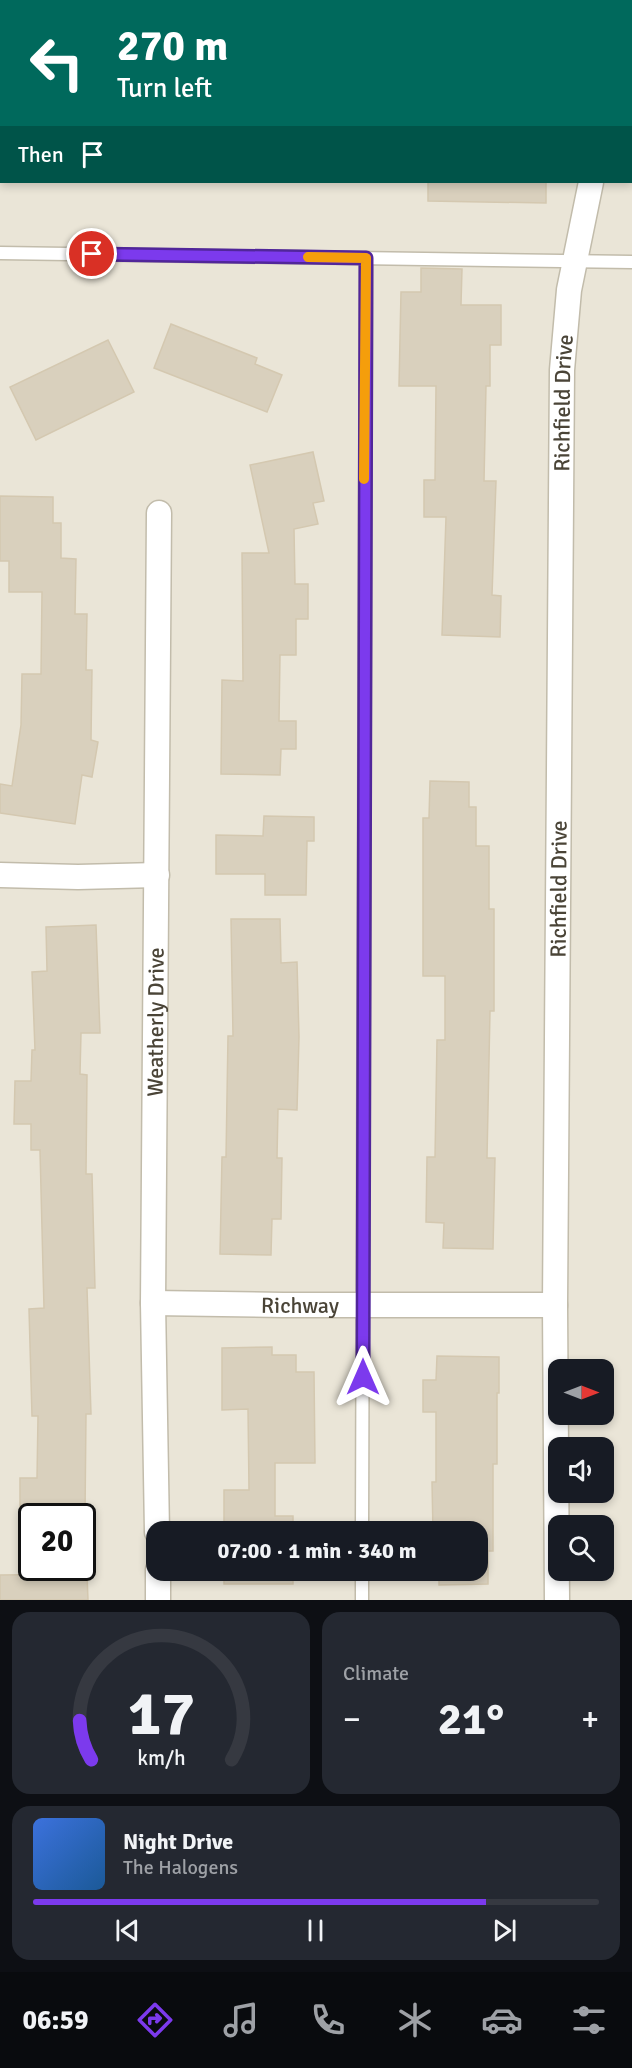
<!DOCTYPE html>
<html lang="en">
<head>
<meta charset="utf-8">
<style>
  :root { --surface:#171b24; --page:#242831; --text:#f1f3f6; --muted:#9ea1a6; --line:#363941; --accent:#7c3aed }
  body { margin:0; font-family:Signika,sans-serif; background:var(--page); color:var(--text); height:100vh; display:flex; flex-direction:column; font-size:22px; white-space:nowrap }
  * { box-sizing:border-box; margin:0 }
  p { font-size:20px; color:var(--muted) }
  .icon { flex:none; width:33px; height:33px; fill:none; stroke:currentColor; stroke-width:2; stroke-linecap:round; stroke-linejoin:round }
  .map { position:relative; height:1600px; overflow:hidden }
  .panel { display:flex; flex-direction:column; gap:12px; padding:12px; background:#0d0f14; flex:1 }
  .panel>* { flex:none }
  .guide { position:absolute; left:0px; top:0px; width:633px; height:183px; box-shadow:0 3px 9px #0003; background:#00695c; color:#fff; overflow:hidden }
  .needle { width:39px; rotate:90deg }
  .fabs { position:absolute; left:548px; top:1359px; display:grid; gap:12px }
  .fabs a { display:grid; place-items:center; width:66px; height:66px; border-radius:12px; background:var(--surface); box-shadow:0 3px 9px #0003; font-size:30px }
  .speed { position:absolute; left:18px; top:1503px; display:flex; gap:12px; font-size:30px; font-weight:700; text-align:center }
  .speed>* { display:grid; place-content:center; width:78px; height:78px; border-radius:50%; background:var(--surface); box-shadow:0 3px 9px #0003; line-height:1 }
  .speed .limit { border:3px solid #111; border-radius:9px; background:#fff; color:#111 }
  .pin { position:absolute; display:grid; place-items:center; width:51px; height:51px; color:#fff; margin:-26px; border:3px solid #fff; border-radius:50%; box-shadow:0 2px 6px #0007 }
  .me { position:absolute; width:66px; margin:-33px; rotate:0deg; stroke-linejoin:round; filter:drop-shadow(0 0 4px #0008) }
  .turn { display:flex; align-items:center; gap:21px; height:126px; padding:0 18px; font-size:27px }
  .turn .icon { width:78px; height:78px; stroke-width:2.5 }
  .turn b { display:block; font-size:42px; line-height:51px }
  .then { display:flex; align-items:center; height:57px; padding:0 18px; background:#0003; gap:12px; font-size:22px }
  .big { font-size:45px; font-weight:700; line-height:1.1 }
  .panel .widget { flex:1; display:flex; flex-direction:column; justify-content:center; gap:9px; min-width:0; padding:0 21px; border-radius:18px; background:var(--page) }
  .panel .dial { align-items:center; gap:0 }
  .dial svg { height:156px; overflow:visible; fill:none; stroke:var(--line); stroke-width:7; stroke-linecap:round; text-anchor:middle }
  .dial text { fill:var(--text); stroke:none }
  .song { display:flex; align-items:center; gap:18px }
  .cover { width:72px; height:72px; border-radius:9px; background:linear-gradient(135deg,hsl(220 70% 55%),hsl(210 70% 35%)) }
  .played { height:6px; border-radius:3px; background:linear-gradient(90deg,var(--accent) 80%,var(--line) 80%) }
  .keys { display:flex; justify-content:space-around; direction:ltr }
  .heat { display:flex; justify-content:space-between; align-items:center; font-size:33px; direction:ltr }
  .panel .tiles { flex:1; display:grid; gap:12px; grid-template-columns:1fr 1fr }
  .widget:last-child { grid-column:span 2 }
  .trip { position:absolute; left:146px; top:1521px; width:342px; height:60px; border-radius:18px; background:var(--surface); box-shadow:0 3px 9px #0003; font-weight:700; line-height:60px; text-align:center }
  .tab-bar { display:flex; height:96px; justify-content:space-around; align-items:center; background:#090b0e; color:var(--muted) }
  .tab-bar .icon { width:42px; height:42px }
  .tab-bar .selected { color:var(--accent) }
  .tab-bar b { font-size:27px; color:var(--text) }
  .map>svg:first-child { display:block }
  .residential { fill:#eae5d7; fill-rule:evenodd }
  .building { fill:#d9d0bd; stroke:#d4c8b0; stroke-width:1.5 }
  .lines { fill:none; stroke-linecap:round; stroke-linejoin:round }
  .lane-casing { stroke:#c2bcab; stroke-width:15 }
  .street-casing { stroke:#c2bcab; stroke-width:27 }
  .secondary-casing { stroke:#d9cb95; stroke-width:36 }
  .lane { stroke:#fff; stroke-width:12 }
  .street { stroke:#fff; stroke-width:24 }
  .secondary { stroke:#fff6ca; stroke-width:33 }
  .route-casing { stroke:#51269a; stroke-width:15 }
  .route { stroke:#7c3aed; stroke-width:10 }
  .slow { stroke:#f59e0b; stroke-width:10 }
  .labels { text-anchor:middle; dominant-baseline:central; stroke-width:5; stroke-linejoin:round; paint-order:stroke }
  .street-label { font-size:22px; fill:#4a4437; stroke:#fff }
</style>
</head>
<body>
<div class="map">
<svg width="632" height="1600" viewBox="0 0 632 1600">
  <rect width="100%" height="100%" fill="#f6f3e9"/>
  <path class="residential" d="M632 53V1600H0V54L2 182H632ZM558 1370H603V1414H558ZM558 1448H603V1492H558ZM32 1516H82V1568H32ZM558 1526H603V1570H558ZM156 1532H477V1570H156Z"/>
  <g class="building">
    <path d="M428 182H546V203L428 201Z"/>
    <path d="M421 268 462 269 461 305H501V345H490V386H486L484 481H496L492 595 501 596 500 637 442 635 446 517H424V480H435L436 386H399L401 292H421Z"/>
    <path d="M171 324 257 358 255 364 282 375 267 412 154 368Z"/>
    <path d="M108 340 134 392 36 440 10 387Z"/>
    <path d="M313 452 324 501 313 503 318 524 294 529 295 584H308V619H296V655H280L279 721H296V749H281L280 775 221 774 222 680 243 681 242 553H269L250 465Z"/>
    <path d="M0 496 53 497V523H61V558L76 559 75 614H87L86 670H92L91 740 98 742 92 777 82 775 75 824 0 813V784L12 786 21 725 22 674H41L42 592H9V561H0Z"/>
    <path d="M430 781 469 782V807H476V846H489V909H494V1011H490L487 1158H495L493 1249 443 1248 444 1223 426 1222 427 1157H435L437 1040H445V976H423V818H429Z"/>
    <path d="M264 816 314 817V841H307L306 895H265V874H216V835L263 836Z"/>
    <path d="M231 919H280L281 963 297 962 299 1037 297 1110 278 1109 277 1158H282L281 1219H272L271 1255 220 1254 222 1157H226L228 1036H233Z"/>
    <path d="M96 925 100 1033H81L80 1074 87 1075 86 1174H92L95 1288H87L91 1414H86L85 1516H20V1478H37L38 1416H32L29 1309 44 1308 40 1150H31V1124H14L15 1081H31L32 1050H35L32 972 47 971 46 927Z"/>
    <path d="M272 1347V1355H296V1372H314L315 1463H275V1516H293V1532H224V1490H249L248 1409 222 1410V1348Z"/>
    <path d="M437 1356 499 1357V1393H497V1464H493V1551H488V1584L439 1585V1570H477V1532H433L432 1482H436V1412H423V1380H436Z"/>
    <rect x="224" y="1570" width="69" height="14"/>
    <path d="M87 1574 88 1600H0V1575Z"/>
  </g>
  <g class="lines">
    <g class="lane-casing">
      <g id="lane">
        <path d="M145 2V0"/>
        <path d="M0 253 632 262"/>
        <path d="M362 1532 366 258"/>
        <path d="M362 1600V1570"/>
      </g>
    </g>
    <g class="street-casing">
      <g id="street">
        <path d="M343 2V0"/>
        <path d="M0 875 78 877 157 875"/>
        <path id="s1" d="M153 1303 283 1305H555"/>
        <path id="s2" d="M157 1532 153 1303 159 513"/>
        <path d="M158 1600V1570"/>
        <path id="s3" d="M557 1600 555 1305 562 370 569 290 591 182"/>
      </g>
    </g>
    <g class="secondary-casing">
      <path id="secondary" d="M0 22H2"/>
    </g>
    <use href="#lane" class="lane"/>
    <use href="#street" class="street"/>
    <use href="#secondary" class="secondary"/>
  </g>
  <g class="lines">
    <g class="route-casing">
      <path id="route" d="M92 254 366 258 363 1377"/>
    </g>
    <use href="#route" class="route"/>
    <path class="slow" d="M308 257 366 258 364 479"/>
  </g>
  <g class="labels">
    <g class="street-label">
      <text stroke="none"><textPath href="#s3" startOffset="1197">Richfield Drive</textPath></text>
      <text stroke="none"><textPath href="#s3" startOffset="711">Richfield Drive</textPath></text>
      <text stroke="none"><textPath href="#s2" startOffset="510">Weatherly Drive</textPath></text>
      <text stroke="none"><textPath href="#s1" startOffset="147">Richway</textPath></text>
    </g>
  </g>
</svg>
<div class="fabs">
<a><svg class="needle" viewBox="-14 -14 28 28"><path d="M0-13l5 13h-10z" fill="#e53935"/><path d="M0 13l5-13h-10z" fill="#9ea1a6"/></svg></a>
<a><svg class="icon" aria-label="sound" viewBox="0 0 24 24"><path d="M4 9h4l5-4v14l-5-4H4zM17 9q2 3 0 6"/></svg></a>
<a><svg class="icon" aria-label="search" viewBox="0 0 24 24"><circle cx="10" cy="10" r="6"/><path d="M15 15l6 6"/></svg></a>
</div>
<div class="speed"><div class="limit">20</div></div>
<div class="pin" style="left:92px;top:254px;background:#d93025"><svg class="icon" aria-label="arrive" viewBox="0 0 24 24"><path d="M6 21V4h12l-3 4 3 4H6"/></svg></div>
<svg class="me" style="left:363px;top:1377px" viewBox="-20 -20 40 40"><path d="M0-17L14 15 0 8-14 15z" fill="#7c3aed" stroke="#fff" stroke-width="4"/></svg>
<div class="trip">07:00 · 1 min · 340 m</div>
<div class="guide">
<div class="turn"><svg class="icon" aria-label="left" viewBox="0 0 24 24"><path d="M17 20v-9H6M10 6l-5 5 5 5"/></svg><div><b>270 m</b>Turn left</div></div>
<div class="then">Then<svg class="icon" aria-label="arrive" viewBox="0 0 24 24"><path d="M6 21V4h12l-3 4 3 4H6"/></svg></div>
</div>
</div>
<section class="panel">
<div class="tiles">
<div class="widget dial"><svg viewBox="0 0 100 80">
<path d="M14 69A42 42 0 1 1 86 69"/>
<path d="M14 69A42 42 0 0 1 8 49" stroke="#7c3aed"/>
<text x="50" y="56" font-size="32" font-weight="700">17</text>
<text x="50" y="72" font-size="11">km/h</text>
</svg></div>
<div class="widget"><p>Climate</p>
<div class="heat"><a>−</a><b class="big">21°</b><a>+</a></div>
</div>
<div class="widget">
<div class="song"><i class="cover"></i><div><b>Night Drive</b><p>The Halogens</p></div></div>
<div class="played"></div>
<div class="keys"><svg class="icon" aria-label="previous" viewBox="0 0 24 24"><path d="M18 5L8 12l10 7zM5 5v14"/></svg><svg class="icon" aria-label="pause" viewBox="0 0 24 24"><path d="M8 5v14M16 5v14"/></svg><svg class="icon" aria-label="next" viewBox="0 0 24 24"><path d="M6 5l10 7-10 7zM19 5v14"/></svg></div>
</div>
</div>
</section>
<nav class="tab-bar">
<b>06:59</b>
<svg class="icon selected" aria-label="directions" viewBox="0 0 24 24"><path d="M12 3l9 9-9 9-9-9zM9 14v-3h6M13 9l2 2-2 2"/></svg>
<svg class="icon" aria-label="music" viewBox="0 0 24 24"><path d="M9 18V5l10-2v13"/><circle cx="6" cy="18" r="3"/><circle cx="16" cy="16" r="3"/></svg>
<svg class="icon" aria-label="phone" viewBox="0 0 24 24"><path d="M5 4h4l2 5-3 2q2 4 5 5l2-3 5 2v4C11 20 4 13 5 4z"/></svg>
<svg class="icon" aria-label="climate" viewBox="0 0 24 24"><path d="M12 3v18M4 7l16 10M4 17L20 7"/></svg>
<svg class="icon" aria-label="car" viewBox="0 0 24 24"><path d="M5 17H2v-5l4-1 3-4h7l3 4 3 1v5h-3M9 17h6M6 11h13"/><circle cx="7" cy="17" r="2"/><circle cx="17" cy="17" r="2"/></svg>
<svg class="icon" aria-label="filters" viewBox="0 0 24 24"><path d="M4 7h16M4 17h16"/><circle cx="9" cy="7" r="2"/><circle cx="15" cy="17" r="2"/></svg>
</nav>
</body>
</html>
